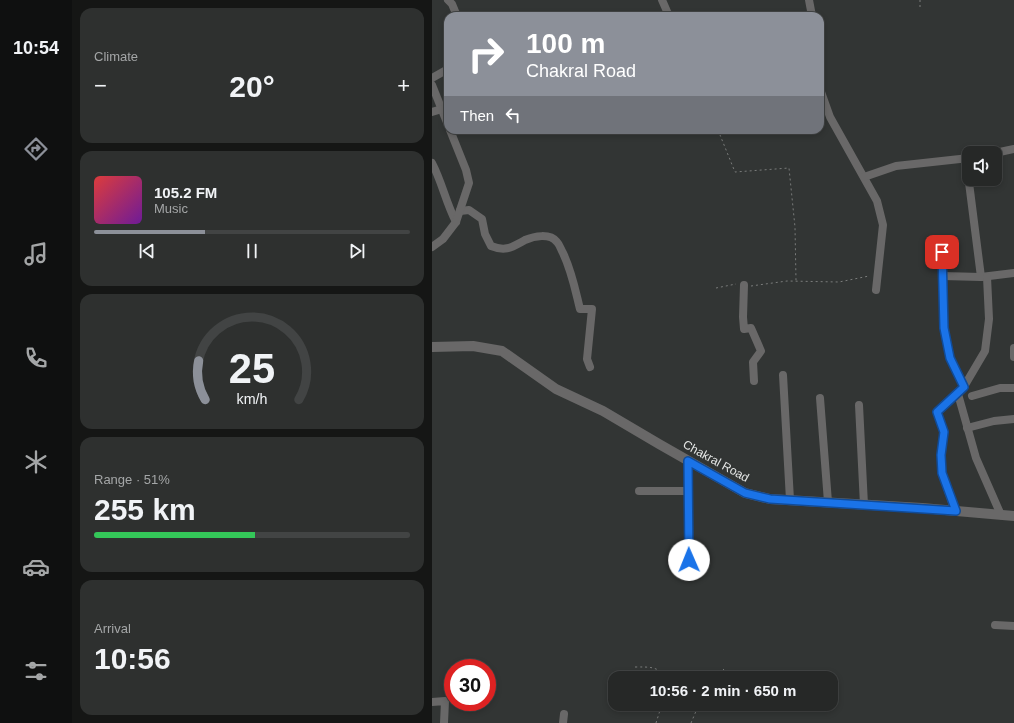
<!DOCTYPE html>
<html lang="en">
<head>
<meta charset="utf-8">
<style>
  :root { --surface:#262827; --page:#2e302f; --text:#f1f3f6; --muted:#a4a6a7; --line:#424444; --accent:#8c9099 }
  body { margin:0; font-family:Arial,sans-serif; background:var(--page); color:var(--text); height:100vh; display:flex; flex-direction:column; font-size:15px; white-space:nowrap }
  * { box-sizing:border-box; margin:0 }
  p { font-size:13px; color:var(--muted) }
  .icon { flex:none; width:22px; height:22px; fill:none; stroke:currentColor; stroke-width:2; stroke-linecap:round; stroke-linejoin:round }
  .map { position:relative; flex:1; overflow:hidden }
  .sheet { display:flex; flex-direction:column; gap:8px; padding:8px; background:#151615; width:360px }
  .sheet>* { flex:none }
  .top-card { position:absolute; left:12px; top:12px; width:380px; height:122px; border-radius:12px; box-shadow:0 2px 6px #0003,0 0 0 1px var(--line); background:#8c9099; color:#fff; overflow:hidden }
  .buttons { position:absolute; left:530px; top:146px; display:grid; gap:8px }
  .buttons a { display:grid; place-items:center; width:40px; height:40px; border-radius:8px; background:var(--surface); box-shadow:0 2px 6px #0003,0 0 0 1px var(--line); font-size:20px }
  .speed { position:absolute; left:12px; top:659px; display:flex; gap:8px; font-size:20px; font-weight:700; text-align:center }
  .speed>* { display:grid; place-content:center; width:52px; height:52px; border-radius:50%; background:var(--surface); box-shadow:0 2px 6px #0003,0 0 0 1px var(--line); line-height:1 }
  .speed .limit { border:6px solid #d22; background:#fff; color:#111 }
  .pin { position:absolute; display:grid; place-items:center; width:34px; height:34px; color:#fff; margin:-17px; border-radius:8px; box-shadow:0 2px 6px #0006 }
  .me { position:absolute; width:44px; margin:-22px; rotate:359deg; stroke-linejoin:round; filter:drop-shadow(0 0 3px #0008) }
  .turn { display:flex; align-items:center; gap:14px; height:84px; padding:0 16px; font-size:18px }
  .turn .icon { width:52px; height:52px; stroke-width:2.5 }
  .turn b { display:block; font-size:28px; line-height:34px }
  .then { display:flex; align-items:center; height:38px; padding:0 16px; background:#0003; gap:8px; font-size:15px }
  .big { font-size:30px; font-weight:600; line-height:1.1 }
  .sheet .card { flex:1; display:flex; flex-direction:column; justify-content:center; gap:6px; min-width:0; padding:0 14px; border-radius:12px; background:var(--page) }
  .sheet .dial { align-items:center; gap:0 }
  .dial svg { height:104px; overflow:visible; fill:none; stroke:var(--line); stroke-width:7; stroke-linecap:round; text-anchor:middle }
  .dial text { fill:var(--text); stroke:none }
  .song { display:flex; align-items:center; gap:12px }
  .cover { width:48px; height:48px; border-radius:6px; background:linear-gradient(135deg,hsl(0 70% 55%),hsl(280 70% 35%)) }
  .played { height:4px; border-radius:2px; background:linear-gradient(90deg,var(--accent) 35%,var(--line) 35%) }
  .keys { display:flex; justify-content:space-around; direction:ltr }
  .heat { display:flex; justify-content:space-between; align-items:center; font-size:22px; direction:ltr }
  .charge { height:6px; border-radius:3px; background:linear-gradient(90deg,#34c759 51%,var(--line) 0) }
  .trip { position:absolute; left:176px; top:671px; width:230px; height:40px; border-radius:12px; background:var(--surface); box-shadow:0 2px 6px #0003,0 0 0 1px var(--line); font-weight:600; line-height:40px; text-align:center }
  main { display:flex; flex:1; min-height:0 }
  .tab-bar { display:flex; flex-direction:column; width:72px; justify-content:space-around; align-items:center; background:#0f1010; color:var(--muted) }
  .tab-bar .icon { width:28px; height:28px }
  .tab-bar .selected { color:var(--accent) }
  .tab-bar b { font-size:18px; color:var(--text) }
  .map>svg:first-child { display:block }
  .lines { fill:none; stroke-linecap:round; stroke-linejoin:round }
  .path { stroke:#7a7c7b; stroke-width:1; stroke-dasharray:2 3; stroke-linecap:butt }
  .minor { stroke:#696868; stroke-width:8 }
  .tertiary { stroke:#696868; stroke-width:10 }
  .route-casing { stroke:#114b97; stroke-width:10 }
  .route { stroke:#1a73e8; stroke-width:7 }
  .labels { text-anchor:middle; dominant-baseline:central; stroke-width:4; stroke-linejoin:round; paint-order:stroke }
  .street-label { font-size:12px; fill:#e5e7e6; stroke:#323534 }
</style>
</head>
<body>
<main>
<nav class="tab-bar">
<b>10:54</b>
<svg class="icon selected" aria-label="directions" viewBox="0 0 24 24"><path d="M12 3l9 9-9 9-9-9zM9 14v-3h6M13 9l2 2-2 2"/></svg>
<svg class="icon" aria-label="music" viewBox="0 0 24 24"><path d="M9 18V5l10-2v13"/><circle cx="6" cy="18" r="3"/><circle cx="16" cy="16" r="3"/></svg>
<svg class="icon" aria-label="phone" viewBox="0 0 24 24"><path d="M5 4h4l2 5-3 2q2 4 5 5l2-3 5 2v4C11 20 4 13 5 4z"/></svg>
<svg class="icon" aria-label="climate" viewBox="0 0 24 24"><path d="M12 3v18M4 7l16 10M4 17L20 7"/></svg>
<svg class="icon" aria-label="car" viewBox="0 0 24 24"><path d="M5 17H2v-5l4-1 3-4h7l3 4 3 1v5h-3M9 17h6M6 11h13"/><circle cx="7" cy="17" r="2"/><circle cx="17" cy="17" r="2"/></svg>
<svg class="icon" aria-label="filters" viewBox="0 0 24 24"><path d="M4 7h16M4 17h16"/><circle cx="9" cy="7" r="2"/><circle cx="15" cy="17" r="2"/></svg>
</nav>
<section class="sheet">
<div class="card"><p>Climate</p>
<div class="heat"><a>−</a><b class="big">20°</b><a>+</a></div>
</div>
<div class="card">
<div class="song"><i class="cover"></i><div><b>105.2 FM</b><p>Music</p></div></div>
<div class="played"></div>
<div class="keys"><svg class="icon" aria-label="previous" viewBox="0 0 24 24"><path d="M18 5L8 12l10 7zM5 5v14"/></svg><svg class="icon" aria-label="pause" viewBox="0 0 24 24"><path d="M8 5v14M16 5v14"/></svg><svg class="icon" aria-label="next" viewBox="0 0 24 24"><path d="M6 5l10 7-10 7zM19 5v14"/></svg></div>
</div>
<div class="card dial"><svg viewBox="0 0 100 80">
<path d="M14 69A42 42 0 1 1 86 69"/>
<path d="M14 69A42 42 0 0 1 9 39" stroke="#8c9099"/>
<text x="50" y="56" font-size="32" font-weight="700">25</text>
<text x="50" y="72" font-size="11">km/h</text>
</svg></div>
<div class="card"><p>Range · 51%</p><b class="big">255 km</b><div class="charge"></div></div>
<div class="card"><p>Arrival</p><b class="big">10:56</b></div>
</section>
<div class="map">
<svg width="582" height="723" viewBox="0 0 582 723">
  <rect width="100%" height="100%" fill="#323534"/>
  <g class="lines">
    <g class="path">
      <path d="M488 0V9"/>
      <path d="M286 130 303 172 357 168 363 227 364 281"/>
      <path d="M319 286 355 281 407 282 437 276"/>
      <path d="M284 288 304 284"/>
      <path d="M203 667C218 667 225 666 236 678"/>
      <path d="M284 678 292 669"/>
      <path d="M224 723 230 704"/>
      <path d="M259 723 267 704"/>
    </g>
    <g class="minor">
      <path d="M16 0 20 4 25 16"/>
      <path d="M230 0 237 16"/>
      <path d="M377 0 380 16"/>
      <path d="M0 78 16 69"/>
      <path d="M0 85 16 125"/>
      <path d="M388 89 398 117 445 201 451 225 444 290"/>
      <path d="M0 112 10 109"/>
      <path d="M563 153 582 149"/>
      <path d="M534 159 549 277"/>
      <path d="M0 163C10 182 14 203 24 222"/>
      <path d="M432 177 464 166 537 158"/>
      <path d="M28 211 37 210 50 219 53 234 59 246C74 252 80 247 93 240 102 236 118 233 125 242 128 245 129 250 131 253 140 272 143 289 148 309H160L155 359 158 367"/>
      <path d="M0 247 11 239 24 222 37 183 34 170 18 130"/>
      <path d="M510 252 512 328 518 358 532 387"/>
      <path d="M511 276 549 277 582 273"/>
      <path d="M312 285 311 317 312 329 319 328 329 351 321 362 322 381"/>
      <path d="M582 348V357"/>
      <path d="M351 375 358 500"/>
      <path d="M526 394 544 458 569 515"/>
      <path d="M540 396 568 388H582"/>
      <path d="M388 398 396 502"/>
      <path d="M427 405 432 505"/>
      <path d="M535 428 562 421 582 419"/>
      <path d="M256 461 257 560"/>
      <path d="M207 491H257"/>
      <path d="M523 511 510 473 509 455 512 432 505 412 530 390 553 351 557 319 555 277"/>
      <path d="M563 625 582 626"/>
      <path d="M0 702 13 701 12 723"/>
      <path d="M131 723 132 714"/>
    </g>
    <path class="tertiary" d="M0 347 41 346 70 351 124 389 171 411 227 444 313 493 338 499 490 508 582 516"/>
  </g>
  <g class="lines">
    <g class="route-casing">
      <path id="route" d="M257 560 256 461 313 493 338 499 524 511 510 473 509 455 512 432 505 412 532 387 518 358 512 328 510 252"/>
    </g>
    <use href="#route" class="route"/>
  </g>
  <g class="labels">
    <g class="street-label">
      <text transform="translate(284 461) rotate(29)">Chakral Road</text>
    </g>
  </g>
</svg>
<div class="buttons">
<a><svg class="icon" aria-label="sound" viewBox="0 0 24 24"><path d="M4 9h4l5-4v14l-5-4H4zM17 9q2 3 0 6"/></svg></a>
</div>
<div class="speed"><div class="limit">30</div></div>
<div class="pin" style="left:510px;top:252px;background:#d93025"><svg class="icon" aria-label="arrive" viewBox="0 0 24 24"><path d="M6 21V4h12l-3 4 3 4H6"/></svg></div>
<svg class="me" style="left:257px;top:560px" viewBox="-20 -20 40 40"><circle r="19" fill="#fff"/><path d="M0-13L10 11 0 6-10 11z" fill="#1a73e8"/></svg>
<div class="trip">10:56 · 2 min · 650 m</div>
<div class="top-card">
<div class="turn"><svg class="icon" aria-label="right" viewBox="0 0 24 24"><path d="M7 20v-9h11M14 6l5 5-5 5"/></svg><div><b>100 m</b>Chakral Road</div></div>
<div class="then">Then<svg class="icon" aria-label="left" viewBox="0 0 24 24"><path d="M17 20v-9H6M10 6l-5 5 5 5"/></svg></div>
</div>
</div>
</main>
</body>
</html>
